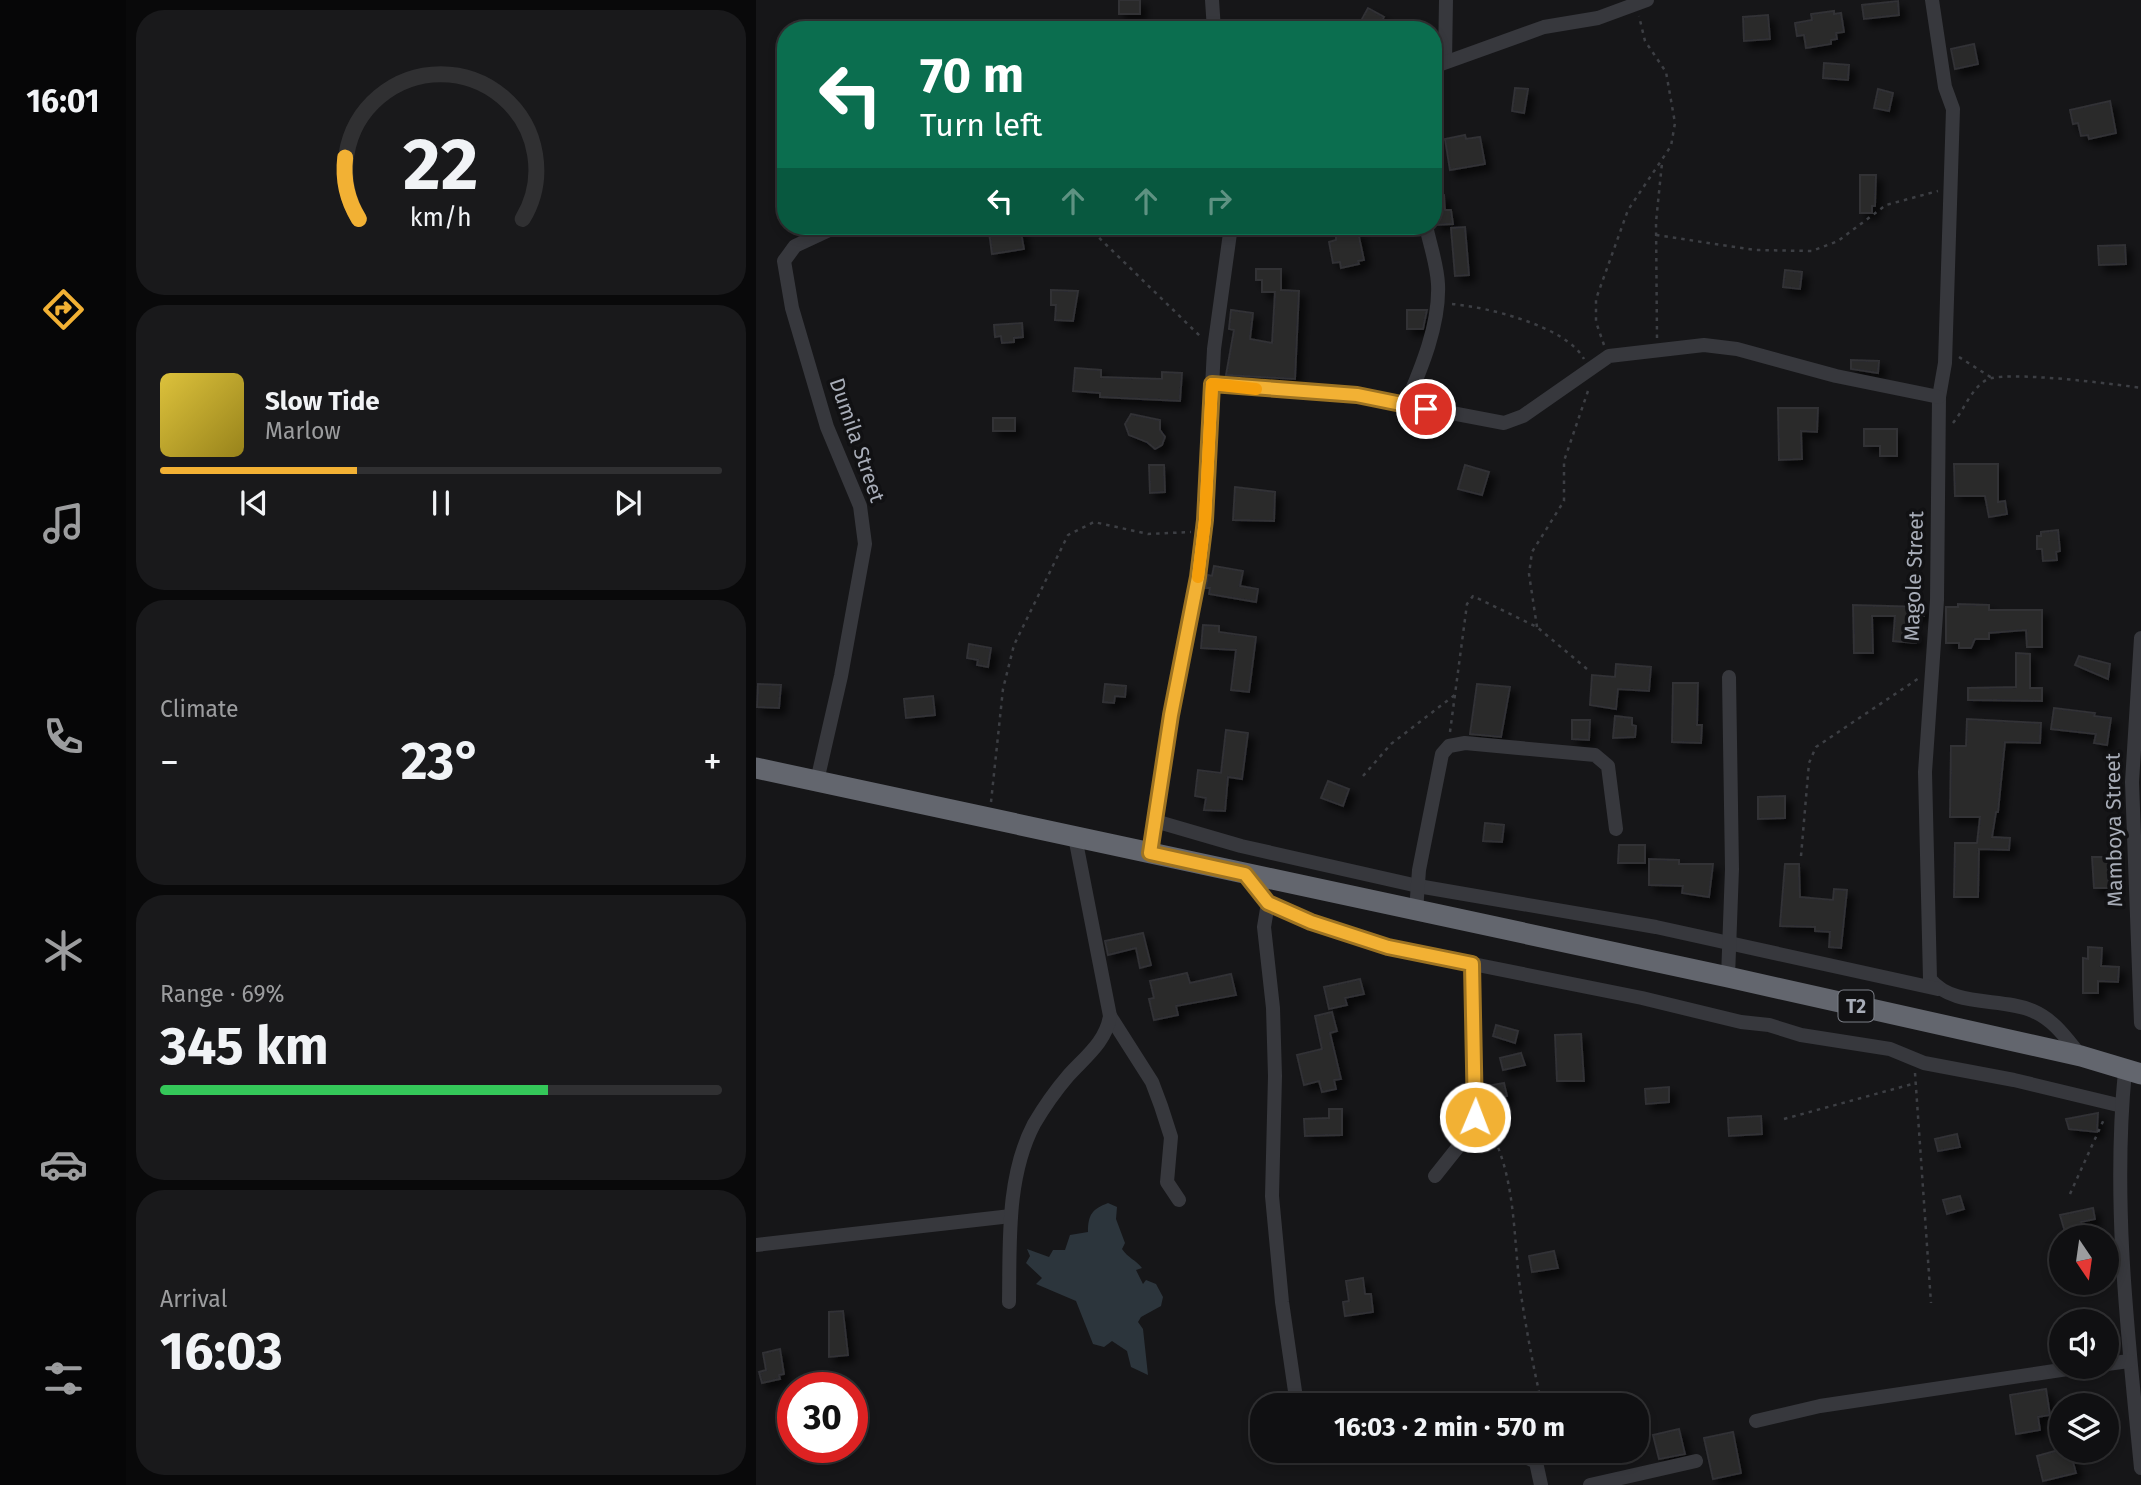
<!DOCTYPE html>
<html lang="en">
<head>
<meta charset="utf-8">
<style>
  :root { --surface:#101012; --page:#19191b; --text:#f1f3f6; --muted:#9c9d9f; --line:#303032; --accent:#f2b134 }
  body { margin:0; font-family:"Fira Sans",sans-serif; background:var(--page); color:var(--text); height:100vh; display:flex; flex-direction:column; font-size:26px; white-space:nowrap }
  * { box-sizing:border-box; margin:0 }
  p { font-size:23px; color:var(--muted) }
  .icon { flex:none; width:38px; height:38px; fill:none; stroke:currentColor; stroke-width:2; stroke-linecap:round; stroke-linejoin:round }
  .map { position:relative; flex:1; overflow:hidden }
  .panel { display:flex; flex-direction:column; gap:10px; padding:10px; background:#09090a; width:630px }
  .panel>* { flex:none }
  .top-card { position:absolute; left:21px; top:21px; width:665px; height:214px; border-radius:28px; box-shadow:0 4px 10px #0003,0 0 0 2px var(--line); background:#0b6e4f; color:#fff; overflow:hidden }
  .needle { width:46px; rotate:167deg }
  .tools { position:absolute; left:1293px; top:1225px; display:grid; gap:14px }
  .tools a { display:grid; place-items:center; width:70px; height:70px; border-radius:50%; background:var(--surface); box-shadow:0 4px 10px #0003,0 0 0 2px var(--line); font-size:35px }
  .speed { position:absolute; left:21px; top:1372px; display:flex; gap:14px; font-size:35px; font-weight:700; text-align:center }
  .speed>* { display:grid; place-content:center; width:91px; height:91px; border-radius:50%; background:var(--surface); box-shadow:0 4px 10px #0003,0 0 0 2px var(--line); line-height:1 }
  .speed .limit { border:10px solid #d22; background:#fff; color:#111 }
  .pin { position:absolute; display:grid; place-items:center; width:60px; height:60px; color:#fff; margin:-30px; border:4px solid #fff; border-radius:50%; box-shadow:0 2px 7px #0007 }
  .me { position:absolute; width:77px; margin:-38px; rotate:1deg; stroke-linejoin:round; filter:drop-shadow(0 0 5px #0008) }
  .turn { display:flex; align-items:center; gap:24px; height:147px; padding:0 28px; font-size:32px }
  .turn .icon { width:91px; height:91px; stroke-width:2.5 }
  .turn b { display:block; font-size:49px; line-height:60px }
  .lanes { display:flex; align-items:center; height:66px; padding:0 28px; background:#0003; justify-content:center; gap:35px; direction:ltr }
  .lanes .off { opacity:.35 }
  .big { font-size:52px; font-weight:700; line-height:1.1 }
  .panel .tile { flex:1; display:flex; flex-direction:column; justify-content:center; gap:10px; min-width:0; padding:0 24px; border-radius:28px; background:var(--page) }
  .panel .dial { align-items:center; gap:0 }
  .dial svg { height:182px; overflow:visible; fill:none; stroke:var(--line); stroke-width:7; stroke-linecap:round; text-anchor:middle }
  .dial text { fill:var(--text); stroke:none }
  .song { display:flex; align-items:center; gap:21px }
  .cover { width:84px; height:84px; border-radius:10px; background:linear-gradient(135deg,hsl(50 70% 55%),hsl(50 70% 35%)) }
  .played { height:7px; border-radius:4px; background:linear-gradient(90deg,var(--accent) 35%,var(--line) 35%) }
  .keys { display:flex; justify-content:space-around; direction:ltr }
  .heat { display:flex; justify-content:space-between; align-items:center; font-size:38px; direction:ltr }
  .charge { height:10px; border-radius:5px; background:linear-gradient(90deg,#34c759 69%,var(--line) 0) }
  .trip { position:absolute; left:494px; top:1393px; width:399px; height:70px; border-radius:28px; background:var(--surface); box-shadow:0 4px 10px #0003,0 0 0 2px var(--line); font-weight:700; line-height:70px; text-align:center }
  main { display:flex; flex:1; min-height:0 }
  .tabs { display:flex; flex-direction:column; width:126px; justify-content:space-around; align-items:center; background:#060607; color:var(--muted) }
  .tabs .icon { width:49px; height:49px }
  .tabs .on { color:var(--accent) }
  .tabs b { font-size:32px; color:var(--text) }
  .map>svg:first-child { display:block }
  .water { fill:#2c353c }
  .building { fill:#29292c; stroke:#303034; stroke-width:2; filter:url(#shadow) }
  .lines { fill:none; stroke-linecap:round; stroke-linejoin:round }
  .path { stroke:#3d3f44; stroke-width:2.5; stroke-dasharray:3.5 5; stroke-linecap:butt }
  .minor { stroke:#37383d; stroke-width:14 }
  .highway { stroke:#63666e; stroke-width:21 }
  .route-casing { stroke:#9d7322; stroke-width:18 }
  .route { stroke:#f2b134; stroke-width:12 }
  .slow { stroke:#f59e0b; stroke-width:12 }
  .labels { text-anchor:middle; dominant-baseline:central; stroke-width:7; stroke-linejoin:round; paint-order:stroke }
  .shield { fill:#111113; stroke:#7b7e86; stroke-width:2 }
  .shield-label { font-size:19px; font-weight:bold; fill:#a8adb8 }
  .street-label { font-size:21px; fill:#a8adb8; stroke:#111113 }
</style>
</head>
<body>
<main>
<nav class="tabs">
<b>16:01</b>
<svg class="icon on" aria-label="directions" viewBox="0 0 24 24"><path d="M12 3l9 9-9 9-9-9zM9 14v-3h6M13 9l2 2-2 2"/></svg>
<svg class="icon" aria-label="music" viewBox="0 0 24 24"><path d="M9 18V5l10-2v13"/><circle cx="6" cy="18" r="3"/><circle cx="16" cy="16" r="3"/></svg>
<svg class="icon" aria-label="phone" viewBox="0 0 24 24"><path d="M5 4h4l2 5-3 2q2 4 5 5l2-3 5 2v4C11 20 4 13 5 4z"/></svg>
<svg class="icon" aria-label="climate" viewBox="0 0 24 24"><path d="M12 3v18M4 7l16 10M4 17L20 7"/></svg>
<svg class="icon" aria-label="car" viewBox="0 0 24 24"><path d="M5 17H2v-5l4-1 3-4h7l3 4 3 1v5h-3M9 17h6M6 11h13"/><circle cx="7" cy="17" r="2"/><circle cx="17" cy="17" r="2"/></svg>
<svg class="icon" aria-label="filters" viewBox="0 0 24 24"><path d="M4 7h16M4 17h16"/><circle cx="9" cy="7" r="2"/><circle cx="15" cy="17" r="2"/></svg>
</nav>
<section class="panel">
<div class="tile dial"><svg viewBox="0 0 100 80">
<path d="M14 69A42 42 0 1 1 86 69"/>
<path d="M14 69A42 42 0 0 1 8 42" stroke="#f2b134"/>
<text x="50" y="56" font-size="32" font-weight="700">22</text>
<text x="50" y="72" font-size="11">km/h</text>
</svg></div>
<div class="tile">
<div class="song"><i class="cover"></i><div><b>Slow Tide</b><p>Marlow</p></div></div>
<div class="played"></div>
<div class="keys"><svg class="icon" aria-label="previous" viewBox="0 0 24 24"><path d="M18 5L8 12l10 7zM5 5v14"/></svg><svg class="icon" aria-label="pause" viewBox="0 0 24 24"><path d="M8 5v14M16 5v14"/></svg><svg class="icon" aria-label="next" viewBox="0 0 24 24"><path d="M6 5l10 7-10 7zM19 5v14"/></svg></div>
</div>
<div class="tile"><p>Climate</p>
<div class="heat"><a>−</a><b class="big">23°</b><a>+</a></div>
</div>
<div class="tile"><p>Range · 69%</p><b class="big">345 km</b><div class="charge"></div></div>
<div class="tile"><p>Arrival</p><b class="big">16:03</b></div>
</section>
<div class="map">
<svg width="1385" height="1485" viewBox="0 0 1385 1485">
  <defs>
    <filter id="shadow"><feDropShadow dx="6" dy="6" stdDeviation="3.5" flood-color="#0009"/></filter>
  </defs>
  <rect width="100%" height="100%" fill="#161618"/>
  <path class="water" d="M352 1203 361 1207 360 1219 369 1243 366 1249C372 1258 380 1260 386 1268L380 1270 387 1284 390 1280 400 1284 407 1297 405 1306 385 1317 382 1322 387 1329 392 1375 375 1367 371 1351 356 1341 348 1347 337 1344 320 1301 280 1284 286 1278 270 1263 274 1256 271 1249 293 1257 297 1250H309L314 1235 332 1232C332 1215 336 1209 352 1203Z"/>
  <g class="building">
    <rect x="363" y="0" width="21" height="14"/>
    <path d="M1142 1 1143 15 1108 19 1106 5Z"/>
    <path d="M612 8 628 17 621 30H600Z"/>
    <path d="M1078 11V14L1085 13 1088 32 1080 33 1081 39 1075 40V44L1050 48 1048 35 1041 36 1039 23 1056 20 1055 14Z"/>
    <path d="M1012 15 1014 39 988 41 987 17Z"/>
    <path d="M1218 44 1222 64 1199 69 1195 49Z"/>
    <path d="M1068 63 1093 65 1092 80 1067 78Z"/>
    <path d="M759 88 772 89 768 113 756 111Z"/>
    <path d="M1122 89 1137 93 1133 111 1118 108Z"/>
    <path d="M1354 101 1360 133 1333 139 1332 135 1325 136 1322 123 1317 124 1314 110Z"/>
    <path d="M709 135 710 139 724 137 729 164 694 170 689 139Z"/>
    <path d="M1104 175H1120L1119 206H1116V213H1104Z"/>
    <path d="M688 195 689 210H695L697 224 680 225 677 196Z"/>
    <path d="M264 227 268 249 236 254 233 232Z"/>
    <path d="M709 227 713 275 699 276 695 228Z"/>
    <path d="M602 232 608 260 602 261 603 264 585 268 584 262 577 263 573 242 580 240V236Z"/>
    <path d="M1369 245 1370 264 1343 265 1342 246Z"/>
    <path d="M500 269H525V290L543 291 539 379 470 375 478 330 473 329 475 310 497 313 494 339 516 343 519 292H506V280H500Z"/>
    <path d="M1029 270 1046 272 1044 289 1027 287Z"/>
    <path d="M295 290 322 291 317 321 299 320 300 305H295Z"/>
    <path d="M651 310H671L667 329H651Z"/>
    <path d="M266 323 267 337 258 338V342L246 343 245 336 239 337 238 325Z"/>
    <path d="M1095 360 1123 361 1122 373 1095 369Z"/>
    <path d="M319 368 345 370V377L406 379V372L426 373 424 401 344 397V393L317 391Z"/>
    <path d="M1022 408H1062L1061 432 1045 431 1046 459 1023 460Z"/>
    <path d="M375 414 404 420V430L409 437 406 445 399 449 391 442 373 435 369 424Z"/>
    <rect x="237" y="418" width="22" height="13"/>
    <path d="M1108 429H1141V456H1124V446H1108Z"/>
    <path d="M1198 464H1242V502L1249 501 1251 514 1233 517 1229 496H1199Z"/>
    <path d="M393 465H408L409 492 394 493Z"/>
    <path d="M709 465 733 472 726 495 702 489Z"/>
    <path d="M479 487 519 492 518 521 477 520Z"/>
    <path d="M1302 530 1304 551 1300 552 1301 560 1287 561 1286 549H1281V536H1285V532Z"/>
    <path d="M458 566 487 571 484 586 502 589 500 602 453 594 454 588H450L452 575 456 576Z"/>
    <path d="M1202 604 1233 605V610H1286V647H1271L1270 630 1233 633V639H1219L1215 648H1203V643H1190V607H1202Z"/>
    <path d="M1097 605 1168 607V616H1156L1155 629 1160 630V643L1137 641 1139 616H1116L1117 653H1098Z"/>
    <path d="M447 625 463 626V632L500 637 493 692 475 690 480 650 445 648Z"/>
    <path d="M213 644 235 648 232 667 221 665 222 660 211 658Z"/>
    <path d="M1260 653 1274 654V688H1286V701L1212 700V688L1260 687Z"/>
    <path d="M1323 656 1354 664 1352 679 1319 665Z"/>
    <path d="M860 664 895 667 893 691 862 689 860 709 834 705 836 675 859 677Z"/>
    <path d="M917 683H942L941 725H946L945 743 916 742Z"/>
    <path d="M2 684 25 685 23 708 1 707Z"/>
    <path d="M349 684 370 686 369 697 359 696 358 703 347 702Z"/>
    <path d="M721 684 754 687 745 737 714 734Z"/>
    <path d="M177 696 179 715 150 718 148 699Z"/>
    <path d="M1298 708 1339 713 1338 716 1355 718 1351 745 1338 743 1340 734 1295 729Z"/>
    <path d="M859 716 876 718V725L880 726 879 737 857 738Z"/>
    <path d="M1211 719 1285 723 1284 743 1249 742 1242 812H1240L1236 837 1254 838 1253 850 1223 849 1222 897H1198L1199 843H1221L1224 817H1194L1195 746H1210Z"/>
    <path d="M816 720H834L833 740 816 739Z"/>
    <path d="M470 730 492 733 486 779 472 777 469 811 448 810 450 798 439 796 442 770 465 773Z"/>
    <path d="M572 781 593 789 587 806 565 798Z"/>
    <path d="M1029 796V818L1002 819V797Z"/>
    <path d="M729 823 748 825 746 842 727 841Z"/>
    <path d="M863 845H889V863H862Z"/>
    <path d="M1336 857H1352L1353 888H1338Z"/>
    <path d="M893 859 923 860V864H957L953 897 926 893 927 886 893 885Z"/>
    <path d="M1029 864H1043L1044 897 1077 900 1078 889 1091 890 1085 948 1073 947 1074 932 1059 931V927L1024 926Z"/>
    <path d="M387 933 395 965 384 968 380 948 352 955 349 941Z"/>
    <path d="M1332 947 1346 948 1345 966 1363 967 1362 982 1342 981V993H1327V958L1332 959Z"/>
    <path d="M431 973 434 983 475 974 480 995 420 1006 422 1015 398 1020 393 999 398 998 394 981Z"/>
    <path d="M604 979 608 994 589 998 591 1005 573 1009 568 987Z"/>
    <path d="M576 1012 581 1031 574 1033 585 1079 578 1080 580 1089 566 1092 563 1081 548 1085 541 1055 566 1049 559 1016Z"/>
    <path d="M740 1025 762 1031 759 1043 737 1036Z"/>
    <path d="M825 1034 828 1081H801L799 1035Z"/>
    <path d="M765 1053 769 1065 747 1070 744 1058Z"/>
    <path d="M748 1083 751 1096 733 1100 731 1086Z"/>
    <path d="M913 1087V1102L890 1104 889 1089Z"/>
    <path d="M573 1109H586V1135L549 1136 548 1119 573 1118Z"/>
    <path d="M1342 1113 1341 1132 1313 1129 1310 1119Z"/>
    <path d="M1005 1116 1006 1134 973 1136 972 1118Z"/>
    <path d="M1201 1134 1204 1147 1182 1151 1179 1139Z"/>
    <path d="M1204 1196 1208 1209 1191 1214 1187 1200Z"/>
    <path d="M1337 1208 1339 1219 1325 1222 1327 1227 1309 1232 1304 1215Z"/>
    <path d="M798 1251 802 1268 776 1272 773 1256Z"/>
    <path d="M607 1278 609 1294H615L617 1312 589 1316 587 1302 593 1301 590 1281Z"/>
    <path d="M87 1311 92 1355 73 1357V1312Z"/>
    <path d="M24 1349 28 1374 23 1375 24 1379 6 1383 3 1372 10 1370 7 1353Z"/>
    <path d="M1290 1389 1294 1415 1282 1417 1284 1430 1260 1434 1254 1395Z"/>
    <path d="M923 1429 929 1454 903 1459 897 1435Z"/>
    <path d="M977 1432 985 1473 957 1479 948 1438Z"/>
    <path d="M1306 1449 1314 1451 1320 1473 1287 1481 1281 1456Z"/>
  </g>
  <g class="lines">
    <g class="path">
      <path d="M331 226 445 337"/>
      <path d="M900 235 999 250 1056 251 1082 241 1130 205 1182 191"/>
      <path d="M696 304C731 307 810 326 828 359"/>
      <path d="M901 338 900 222 906 163"/>
      <path d="M848 345 840 322V299L872 210 915 146 919 123 910 72 889 41 883 16"/>
      <path d="M1203 357 1236 378"/>
      <path d="M1197 423C1208 410 1215 389 1230 380 1247 370 1360 384 1385 388"/>
      <path d="M781 627 773 574 776 552 808 501V461L833 388"/>
      <path d="M694 732 711 604 717 596 781 627 831 669"/>
      <path d="M607 776 635 744 700 694"/>
      <path d="M235 802 247 689 258 645 312 535 338 522 392 534 435 532"/>
      <path d="M1045 856 1053 763 1060 747 1163 678"/>
      <path d="M1159 1073 1175 1303"/>
      <path d="M1028 1119 1160 1083"/>
      <path d="M731 1125C760 1173 757 1234 764 1288 770 1328 777 1366 786 1405"/>
      <path d="M1314 1194 1349 1117"/>
    </g>
    <g class="minor">
      <path d="M456 0 458 30"/>
      <path d="M1176 0 1189 87 1197 109 1189 363 1183 397 1181 600 1169 772 1174 979C1197 1008 1246 997 1277 1011 1298 1020 1310 1038 1324 1055"/>
      <path d="M689 62 690 0"/>
      <path d="M677 67 788 27 842 18 891 0"/>
      <path d="M456 384 601 395 748 423 767 416 853 356 948 345 981 349 1080 376 1183 397"/>
      <path d="M650 404C665 369 684 324 682 284 681 264 674 245 670 226"/>
      <path d="M1385 638 1376 782 1385 1023"/>
      <path d="M61 781 85 676 109 544 104 506 71 427 36 308 28 261 39 246 82 226"/>
      <path d="M399 821 485 846 662 886 900 927 1182 989"/>
      <path d="M394 853 415 715 442 577 449 520 458 349 475 226"/>
      <path d="M489 874 512 903 555 922 632 947 886 998 985 1022 1013 1025 1045 1035 1134 1049 1168 1063 1258 1080 1366 1106"/>
      <path d="M512 903 508 927 517 1008 519 1076 516 1196 526 1302 541 1405"/>
      <path d="M660 911 663 870 686 754 693 746 709 743 839 755 852 766 860 829"/>
      <path d="M972 977 976 869 973 677"/>
      <path d="M354 1016 396 1082 405 1106 415 1137 411 1182 423 1200"/>
      <path d="M1369 1071C1356 1203 1372 1336 1385 1468"/>
      <path d="M679 1176 714 1132 719 1117 716 964"/>
      <path d="M0 1245 255 1216"/>
      <path d="M253 1302C254 1244 250 1177 278 1124 288 1107 300 1090 312 1076 329 1057 350 1042 354 1016L319 837"/>
      <path d="M1351 1364 1373 1361"/>
      <path d="M1000 1421 1064 1406 1325 1367"/>
      <path d="M558 1451 569 1455 608 1457 765 1455 780 1462 785 1485"/>
      <path d="M834 1485 940 1461"/>
    </g>
    <path class="highway" d="M0 768 972 977 1325 1056 1385 1074"/>
  </g>
  <g class="lines">
    <g class="route-casing">
      <path id="route" d="M670 409 601 395 456 384 449 520 442 577 415 715 394 853 489 874 512 903 555 922 632 947 716 964 719 1117"/>
    </g>
    <use href="#route" class="route"/>
    <path class="slow" d="M442 577 449 520 456 384 500 389"/>
  </g>
  <g class="labels">
    <rect class="shield" x="1082.5" y="990.5" width="35" height="31" rx="5"/>
    <g class="shield-label">
      <text x="1100" y="1006">T2</text>
    </g>
    <g class="street-label">
      <text transform="translate(101 440) rotate(71)">Dumila Street</text>
      <text transform="translate(1158 576) rotate(-88)">Magole Street</text>
      <text transform="translate(1358 830) rotate(-91)">Mamboya Street</text>
    </g>
  </g>
</svg>
<div class="tools">
<a><svg class="needle" viewBox="-14 -14 28 28"><path d="M0-13l5 13h-10z" fill="#e53935"/><path d="M0 13l5-13h-10z" fill="#9c9d9f"/></svg></a>
<a><svg class="icon" aria-label="sound" viewBox="0 0 24 24"><path d="M4 9h4l5-4v14l-5-4H4zM17 9q2 3 0 6"/></svg></a>
<a><svg class="icon" aria-label="layers" viewBox="0 0 24 24"><path d="M12 4l9 5-9 5-9-5zM3 14l9 5 9-5"/></svg></a>
</div>
<div class="speed"><div class="limit">30</div></div>
<div class="pin" style="left:670px;top:409px;background:#d93025"><svg class="icon" aria-label="arrive" viewBox="0 0 24 24"><path d="M6 21V4h12l-3 4 3 4H6"/></svg></div>
<svg class="me" style="left:719px;top:1117px" viewBox="-20 -20 40 40"><circle r="17" fill="#f2b134" stroke="#fff" stroke-width="3"/><path d="M0-11L8 9 0 5-8 9z" fill="#fff"/></svg>
<div class="trip">16:03 · 2 min · 570 m</div>
<div class="top-card">
<div class="turn"><svg class="icon" aria-label="left" viewBox="0 0 24 24"><path d="M17 20v-9H6M10 6l-5 5 5 5"/></svg><div><b>70 m</b>Turn left</div></div>
<div class="lanes"><svg class="icon" aria-label="left" viewBox="0 0 24 24"><path d="M17 20v-9H6M10 6l-5 5 5 5"/></svg><svg class="icon off" aria-label="ahead" viewBox="0 0 24 24"><path d="M12 20V5M6 11l6-6 6 6"/></svg><svg class="icon off" aria-label="ahead" viewBox="0 0 24 24"><path d="M12 20V5M6 11l6-6 6 6"/></svg><svg class="icon off" aria-label="right" viewBox="0 0 24 24"><path d="M7 20v-9h11M14 6l5 5-5 5"/></svg></div>
</div>
</div>
</main>
</body>
</html>
